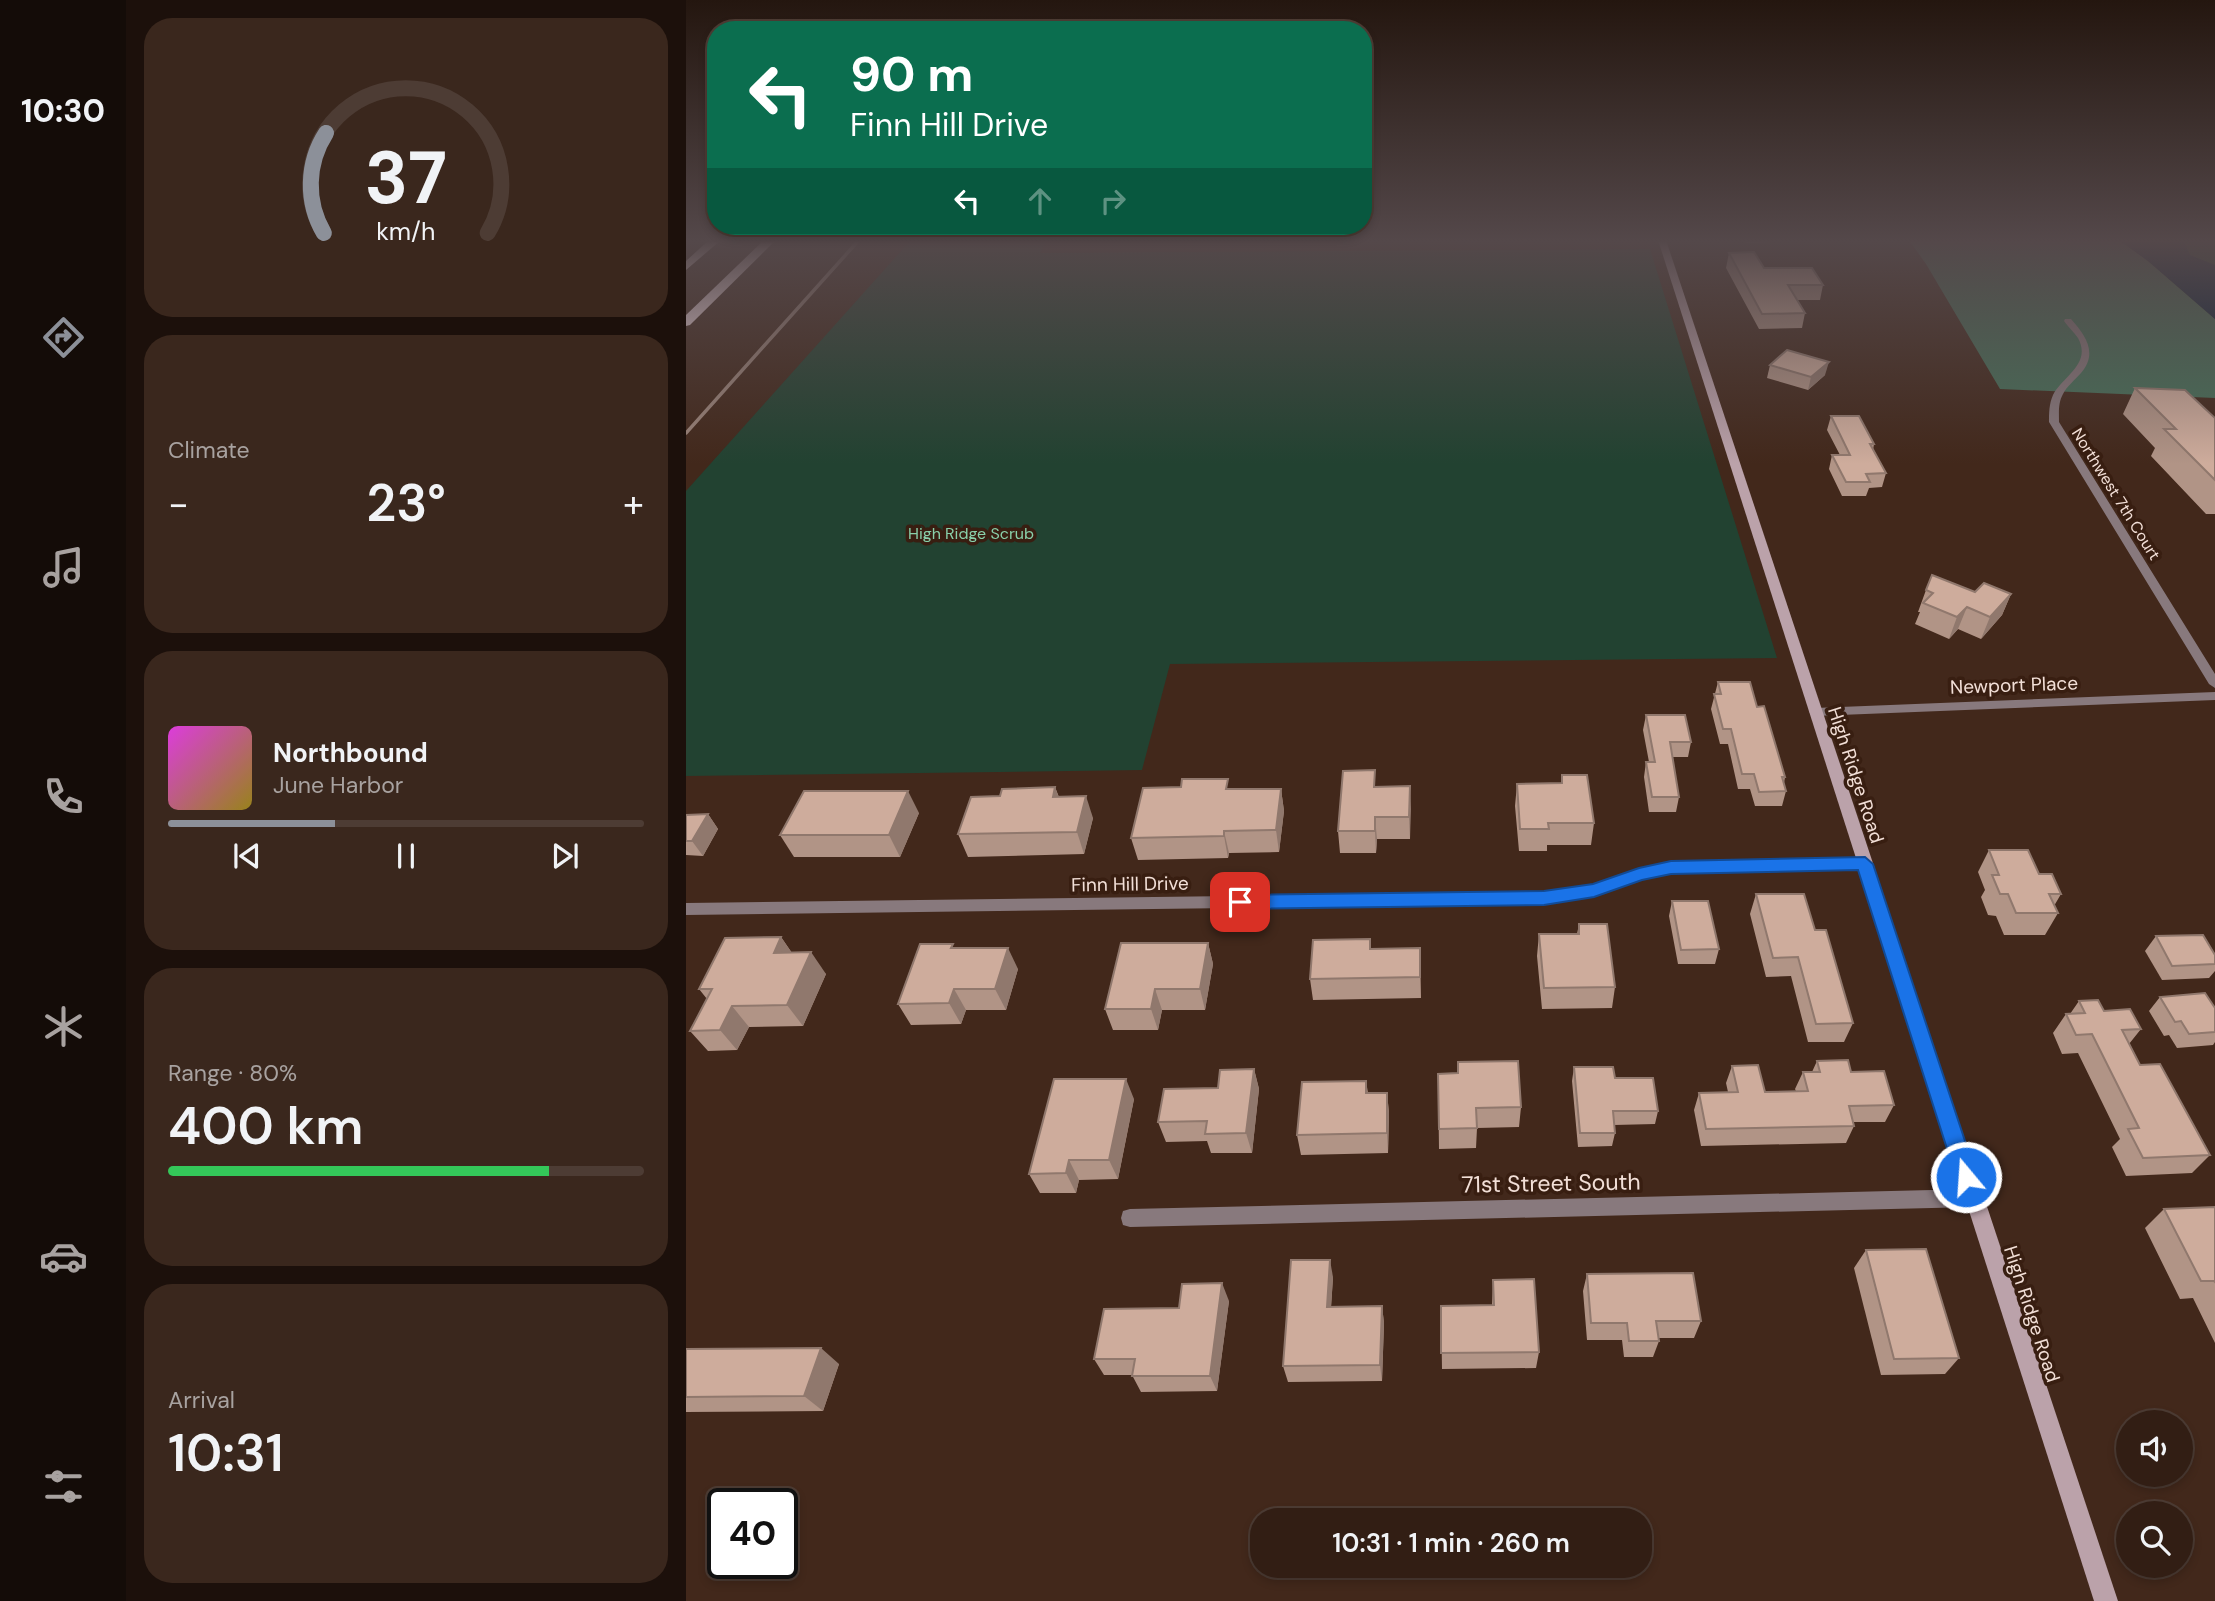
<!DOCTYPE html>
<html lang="en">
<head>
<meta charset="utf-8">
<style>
  :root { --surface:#321e14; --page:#3a271d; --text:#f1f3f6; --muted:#a8a2a0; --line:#4d3c34; --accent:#8c9099 }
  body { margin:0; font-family:"DM Sans",sans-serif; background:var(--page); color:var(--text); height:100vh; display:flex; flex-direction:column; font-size:26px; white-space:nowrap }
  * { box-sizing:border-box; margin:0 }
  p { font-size:23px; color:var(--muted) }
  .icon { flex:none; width:38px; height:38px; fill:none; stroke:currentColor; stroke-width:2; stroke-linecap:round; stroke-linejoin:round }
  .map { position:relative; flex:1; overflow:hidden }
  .panel { display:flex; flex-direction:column; gap:18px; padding:18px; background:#1c100b; width:560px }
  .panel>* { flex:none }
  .guide { position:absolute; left:21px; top:21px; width:665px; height:214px; border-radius:28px; box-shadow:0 4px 10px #0003,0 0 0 2px var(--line); background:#0b6e4f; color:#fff; overflow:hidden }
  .tools { position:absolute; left:1430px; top:1410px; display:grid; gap:14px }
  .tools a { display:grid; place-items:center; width:77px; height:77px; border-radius:50%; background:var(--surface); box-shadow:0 4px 10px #0003,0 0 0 2px var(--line); font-size:35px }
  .speed { position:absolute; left:21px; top:1488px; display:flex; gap:14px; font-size:35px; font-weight:700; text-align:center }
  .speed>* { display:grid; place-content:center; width:91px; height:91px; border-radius:50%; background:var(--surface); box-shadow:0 4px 10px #0003,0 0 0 2px var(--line); line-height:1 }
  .speed .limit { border:4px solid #111; border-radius:10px; background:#fff; color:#111 }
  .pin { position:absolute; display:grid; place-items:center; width:60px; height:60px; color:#fff; margin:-30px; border-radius:14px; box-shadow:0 4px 10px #0006 }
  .me { position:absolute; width:77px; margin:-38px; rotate:342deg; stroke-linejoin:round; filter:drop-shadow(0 0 5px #0008) }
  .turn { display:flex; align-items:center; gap:24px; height:147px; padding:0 28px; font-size:32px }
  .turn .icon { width:91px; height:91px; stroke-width:2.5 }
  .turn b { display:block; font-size:49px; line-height:60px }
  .lanes { display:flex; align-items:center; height:66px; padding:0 28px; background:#0003; justify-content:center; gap:35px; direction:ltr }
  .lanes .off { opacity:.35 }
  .big { font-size:52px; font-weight:600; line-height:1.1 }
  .panel .card { flex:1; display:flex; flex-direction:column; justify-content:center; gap:10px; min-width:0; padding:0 24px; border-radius:28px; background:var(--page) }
  .panel .dial { align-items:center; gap:0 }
  .dial svg { height:182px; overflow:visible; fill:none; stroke:var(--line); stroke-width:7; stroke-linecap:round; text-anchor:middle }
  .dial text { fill:var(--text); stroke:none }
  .song { display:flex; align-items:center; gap:21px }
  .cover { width:84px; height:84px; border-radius:10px; background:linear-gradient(135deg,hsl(300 70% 55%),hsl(50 70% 35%)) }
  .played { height:7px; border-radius:4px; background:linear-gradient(90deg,var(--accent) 35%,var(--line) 35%) }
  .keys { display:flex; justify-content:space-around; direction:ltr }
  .heat { display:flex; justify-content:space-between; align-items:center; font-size:38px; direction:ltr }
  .charge { height:10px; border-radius:5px; background:linear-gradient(90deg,#34c759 80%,var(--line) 0) }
  .trip { position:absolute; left:564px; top:1508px; width:402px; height:70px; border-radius:28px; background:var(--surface); box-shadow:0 4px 10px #0003,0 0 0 2px var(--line); font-weight:600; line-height:70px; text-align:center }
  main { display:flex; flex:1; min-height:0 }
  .tab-bar { display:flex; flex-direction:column; width:126px; justify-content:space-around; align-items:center; background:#140c08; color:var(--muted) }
  .tab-bar .icon { width:49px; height:49px }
  .tab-bar .active { color:var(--accent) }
  .tab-bar b { font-size:32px; color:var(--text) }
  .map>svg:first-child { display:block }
  .green { fill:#224231 }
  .forest { fill:#467059 }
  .water { fill:#061f3a }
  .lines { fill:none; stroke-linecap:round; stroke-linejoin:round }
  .street { fill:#88797d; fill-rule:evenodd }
  .secondary { fill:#bba2aa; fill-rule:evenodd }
  .highway { fill:#fce4eb; fill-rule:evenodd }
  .rail { stroke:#9a8379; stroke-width:3.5 }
  .wall { fill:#b19486 }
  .shaded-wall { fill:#90786d }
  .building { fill:#ceac9c; stroke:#90786d; stroke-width:2 }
  .route { fill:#1a73e8; stroke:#114b97; stroke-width:2 }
  .labels { text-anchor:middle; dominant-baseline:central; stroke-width:7; stroke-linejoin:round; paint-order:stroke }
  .far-street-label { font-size:16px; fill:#f2dfd7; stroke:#381e11 }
  .far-park-label { font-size:16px; fill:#89d0aa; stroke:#381e11 }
  .street-label { font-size:19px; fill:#f2dfd7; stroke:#381e11 }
  .near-street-label { font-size:23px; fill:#f2dfd7; stroke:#381e11 }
</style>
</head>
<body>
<main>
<nav class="tab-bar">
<b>10:30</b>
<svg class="icon active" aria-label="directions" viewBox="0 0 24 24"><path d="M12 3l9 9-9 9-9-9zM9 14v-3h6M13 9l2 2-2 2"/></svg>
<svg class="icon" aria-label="music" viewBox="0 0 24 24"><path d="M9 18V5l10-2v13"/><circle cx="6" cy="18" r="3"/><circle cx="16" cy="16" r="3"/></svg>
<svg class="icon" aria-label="phone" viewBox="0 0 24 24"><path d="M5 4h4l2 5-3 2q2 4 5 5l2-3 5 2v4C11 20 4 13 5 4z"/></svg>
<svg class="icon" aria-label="climate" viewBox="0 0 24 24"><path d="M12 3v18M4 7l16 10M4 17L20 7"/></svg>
<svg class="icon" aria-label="car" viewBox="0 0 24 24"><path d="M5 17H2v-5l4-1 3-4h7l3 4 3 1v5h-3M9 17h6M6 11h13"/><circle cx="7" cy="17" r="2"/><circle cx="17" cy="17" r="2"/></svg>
<svg class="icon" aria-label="filters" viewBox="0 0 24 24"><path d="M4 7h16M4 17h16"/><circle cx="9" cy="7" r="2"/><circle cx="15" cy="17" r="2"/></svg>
</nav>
<section class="panel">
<div class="card dial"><svg viewBox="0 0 100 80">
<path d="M14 69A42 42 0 1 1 86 69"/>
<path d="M14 69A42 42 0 0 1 15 25" stroke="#8c9099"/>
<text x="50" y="56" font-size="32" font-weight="700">37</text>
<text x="50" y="72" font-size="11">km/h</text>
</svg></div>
<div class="card"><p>Climate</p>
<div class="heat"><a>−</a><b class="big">23°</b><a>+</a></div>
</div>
<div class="card">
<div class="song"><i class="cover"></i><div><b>Northbound</b><p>June Harbor</p></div></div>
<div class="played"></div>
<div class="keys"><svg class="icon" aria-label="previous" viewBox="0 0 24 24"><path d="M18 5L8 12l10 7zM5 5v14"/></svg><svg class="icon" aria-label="pause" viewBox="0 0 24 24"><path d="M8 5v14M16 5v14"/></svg><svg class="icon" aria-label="next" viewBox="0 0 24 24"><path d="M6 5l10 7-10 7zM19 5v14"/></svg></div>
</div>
<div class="card"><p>Range · 80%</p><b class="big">400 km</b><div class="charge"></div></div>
<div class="card"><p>Arrival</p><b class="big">10:31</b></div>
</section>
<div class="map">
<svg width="1529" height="1601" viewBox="0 0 1529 1601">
  <rect width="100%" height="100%" fill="#42281b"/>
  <g class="green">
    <path d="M225 240H361L354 253 964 249 1091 658 484 664 456 770 0 776V491Z"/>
    <path d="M1433 240H1529V319L1462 261Z"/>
  </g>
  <path class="forest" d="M1223 240H1433L1462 261 1529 319V398L1314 389 1240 264Z"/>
  <path class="water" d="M1433 240H1497L1504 255 1529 265V319L1462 261Z"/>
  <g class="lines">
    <g class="street">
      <path d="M1379 319H1385C1400 336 1412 353 1395 373 1389 380 1381 386 1377 394 1372 403 1373 412 1373 422L1529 674V688L1523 684 1363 422C1363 413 1363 404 1367 395 1377 376 1406 364 1392 338 1388 332 1382 327 1378 321Z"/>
      <path d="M1529 692V700L1129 716 1123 712 1129 708Z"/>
      <path d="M1179 858 1184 860 1186 864 1184 868 1179 870 985 873 955 879 908 897 858 904 0 915V903L858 892 907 885 953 868 985 861Z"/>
      <path d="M1287 1189 1294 1192 1296 1198 1294 1204 1287 1207 444 1227 437 1225 435 1218 437 1211 444 1209Z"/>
    </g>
    <path class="secondary" d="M972 240H980L1432 1601H1408Z"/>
    <g class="highway">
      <path d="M23 240H35L0 270V261Z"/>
      <path d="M78 240H90L4 325 0 326V315Z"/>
    </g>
    <path class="rail" d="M0 433 173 240"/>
  </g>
  <g class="wall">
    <path d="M1058 240H1087L1086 242 1060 243Z"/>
    <path d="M1043 253 1078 268 1137 285 1134 300H1111L1119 313 1116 328 1073 329 1040 268Z"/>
    <path d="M1084 365 1139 375 1122 390 1081 378Z"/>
    <path d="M1449 388 1529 418V514H1520L1465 456 1469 448 1437 414Z"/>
    <path d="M1145 416 1188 444 1187 450 1200 473 1196 487 1183 488 1180 496H1156L1143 469 1146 455H1154L1141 430Z"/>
    <path d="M1240 590 1289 592 1325 594 1316 615 1295 639 1272 629 1263 639 1229 624 1234 612H1232Z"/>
    <path d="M1032 682 1071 707 1099 777 1098 783 1100 791 1096 806H1069L1064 789H1052L1042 744H1034L1025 709Z"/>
    <path d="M960 715 1005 742 1002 757H986L993 797 990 812H963L958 777 960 762H963L957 730Z"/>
    <path d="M876 775 908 823 905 845H861V851H833L829 806 831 784 875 783Z"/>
    <path d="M724 786V839H691L690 853H654L652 831 690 787Z"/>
    <path d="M369 787 373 797 407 818 398 854 282 857 272 834 314 796Z"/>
    <path d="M544 789H595L598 811 593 852 543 853 542 858 452 860 445 838Z"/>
    <path d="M233 813 214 857H108L94 835Z"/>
    <path d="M22 814 32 829 17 856 0 855V815Z"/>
    <path d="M1303 850 1375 894 1368 906 1372 913 1359 935H1318L1310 916 1302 915 1295 897 1299 890 1292 872Z"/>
    <path d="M1070 894 1129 930 1167 1023 1158 1042H1122L1105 976 1080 977 1064 914Z"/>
    <path d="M986 901 1033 949 1029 964H992L983 916Z"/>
    <path d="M893 924 929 987 926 1008 856 1009 851 956 853 934H891Z"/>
    <path d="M1470 936 1529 964V971L1523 978 1476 980 1459 951Z"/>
    <path d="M95 937 106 953 140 974 117 1026 63 1027 51 1050 22 1051 4 1031 21 999 13 989Z"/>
    <path d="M684 939 685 949 734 948 735 998 627 1000 624 979Z"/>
    <path d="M522 943 527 964 519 1010H476L472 1030H427L419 1009Z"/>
    <path d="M269 948 332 969 320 1010H280L275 1024 225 1025 212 1004Z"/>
    <path d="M1474 997 1529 1008V1042L1527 1045 1491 1048 1483 1035 1478 1036 1463 1011Z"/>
    <path d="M1393 1001 1418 1011 1455 1029 1443 1044 1454 1065 1524 1155 1506 1173 1440 1176 1426 1147 1434 1139 1392 1053 1376 1054 1367 1033 1380 1014H1384Z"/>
    <path d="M1131 1061 1165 1072 1208 1105 1199 1122H1167L1168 1126 1160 1143 1015 1146 1008 1110 1013 1093 1042 1092 1040 1083 1046 1066 1079 1092 1110 1091 1109 1089 1117 1072H1126Z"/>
    <path d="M772 1062 835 1107 833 1127 791 1128 790 1148 753 1149 752 1074 772 1073Z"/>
    <path d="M888 1067 929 1078 972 1111 969 1124 928 1125 929 1133 926 1146 892 1147 886 1081Z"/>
    <path d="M568 1069 573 1089 566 1153H525L521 1141 480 1142 472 1122 532 1088Z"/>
    <path d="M680 1081 682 1093H701L703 1113 702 1153 615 1155 611 1135Z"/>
    <path d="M448 1099 432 1179 393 1180 390 1193H354L343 1174Z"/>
    <path d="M1529 1207V1343L1507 1298 1494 1299 1459 1228 1478 1209Z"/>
    <path d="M1180 1250 1273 1358 1259 1374 1195 1375 1168 1268Z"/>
    <path d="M901 1274 1015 1321 1008 1338H972L973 1341 967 1357H938L936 1340H901L897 1291Z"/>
    <path d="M647 1277 645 1307 696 1306 698 1323 696 1381 602 1382 597 1366Z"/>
    <path d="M807 1280 853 1352 850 1368 756 1369 755 1306 806 1305Z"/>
    <path d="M543 1301 531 1391 455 1392 446 1375H418L408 1359 493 1308Z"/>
    <path d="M0 1349 153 1364 137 1411 0 1412Z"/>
  </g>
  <g class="shaded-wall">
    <path d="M1143 362 1139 375 1122 390 1125 377Z"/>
    <path d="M1325 594 1316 615 1295 639 1304 617Z"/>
    <path d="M1281 607 1272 629 1263 639 1271 617Z"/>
    <path d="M724 786 725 809 724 839 723 817Z"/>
    <path d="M369 787 377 809 367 797Z"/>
    <path d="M595 789 598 811 593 852 590 830Z"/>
    <path d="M222 791 233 813 214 857 203 835Z"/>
    <path d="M400 796 407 818 398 854 391 832Z"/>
    <path d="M22 814 32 829 17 856 6 841Z"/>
    <path d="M689 817 691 839 690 853 689 831Z"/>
    <path d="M538 831 543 853 542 858 538 836Z"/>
    <path d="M95 937 110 959 88 953Z"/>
    <path d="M522 943 527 964 519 1010 514 989Z"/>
    <path d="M322 948 332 969 320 1010 309 989Z"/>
    <path d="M125 952 140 974 117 1026 101 1005Z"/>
    <path d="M268 989 280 1010 275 1024 263 1003Z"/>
    <path d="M469 989 476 1010 472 1030 465 1009Z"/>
    <path d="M46 1006 63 1027 51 1050 34 1030Z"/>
    <path d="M568 1069 573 1089 566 1153 560 1133Z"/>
    <path d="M440 1079 448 1099 432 1179 423 1160Z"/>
    <path d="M701 1093 703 1113 702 1153 701 1133Z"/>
    <path d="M383 1160 393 1180 390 1193 380 1173Z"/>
    <path d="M644 1260 647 1277 644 1324 641 1307Z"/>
    <path d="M536 1283 543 1301 531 1391 524 1376Z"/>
    <path d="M696 1306 698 1323 696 1381 694 1365Z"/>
    <path d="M135 1348 153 1364 137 1411 118 1396Z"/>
  </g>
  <g class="building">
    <path d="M1068 252 1078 268H1126L1137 285H1102L1119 313 1076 314 1043 253Z"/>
    <path d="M1101 350 1143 362 1125 377 1084 365Z"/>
    <path d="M1449 388 1499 390 1529 418V480L1478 429H1490Z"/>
    <path d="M1145 416H1173L1188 444H1184L1200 473 1180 474 1184 482H1160L1146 455H1164Z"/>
    <path d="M1246 575 1289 592 1298 583 1325 594 1304 617 1281 607 1271 617 1237 603 1247 593 1240 590Z"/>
    <path d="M1032 682H1064L1071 707 1078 706 1099 777H1096L1100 791 1073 792 1068 774H1056L1045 729H1037L1028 694H1035Z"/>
    <path d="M960 715H999L1005 742H984L993 797H966L960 762H969Z"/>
    <path d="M689 770 688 787 724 786 723 817H689V831H652L657 771Z"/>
    <path d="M876 775H901L908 823H862L863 829H834L831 784 876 783Z"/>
    <path d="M496 779H542L540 789H595L590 830 538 831V836L445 838 457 788 495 787Z"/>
    <path d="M369 787 367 797 400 796 391 832 272 834 285 797 314 796 316 789Z"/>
    <path d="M118 791H222L203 835H94Z"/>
    <path d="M22 814 6 841H0V815Z"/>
    <path d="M1303 850H1342L1353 874H1366L1375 894H1363L1372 913H1330L1322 894H1314L1306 875H1313Z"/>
    <path d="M1070 894H1118L1129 930H1140L1167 1023 1130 1024 1112 957 1087 958Z"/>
    <path d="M986 901H1022L1033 949 995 950Z"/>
    <path d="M893 924H921L929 987 858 988 853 934H893Z"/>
    <path d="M1517 935 1529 955V964L1486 966 1470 936Z"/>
    <path d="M95 937 88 953 125 952 101 1005 46 1006 34 1030 4 1031 26 989H13L39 938Z"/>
    <path d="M684 939V949L734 948V977L624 979 627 940Z"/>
    <path d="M435 943H522L514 989H469L465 1009H419Z"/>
    <path d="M234 944H267L265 948H322L309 989H268L263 1003 212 1004Z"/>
    <path d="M1519 993 1529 1008V1032L1503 1034 1495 1021 1489 1022 1474 997Z"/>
    <path d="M1412 1000 1418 1011 1444 1009 1455 1029 1436 1030 1454 1065 1474 1064 1524 1155 1457 1158 1442 1129 1453 1128 1406 1034 1390 1035 1380 1014 1399 1013 1393 1001Z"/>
    <path d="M1162 1060 1165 1072 1198 1071 1208 1105 1163 1106 1168 1126 1020 1129 1013 1093 1052 1092 1046 1066 1072 1065 1079 1092 1122 1091 1117 1072H1134L1131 1061Z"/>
    <path d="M832 1061 835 1107 790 1108 791 1128 753 1129 752 1074 772 1073V1062Z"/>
    <path d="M888 1067H927L929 1078H967L972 1111H927L929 1133H894Z"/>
    <path d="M568 1069 560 1133 519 1134 521 1121 472 1122 478 1089 532 1088 534 1070Z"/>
    <path d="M368 1079H440L423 1160H383L380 1173 343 1174Z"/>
    <path d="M680 1081V1093H701V1133L611 1135 616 1082Z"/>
    <path d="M1529 1207V1282L1528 1281H1515L1478 1209Z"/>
    <path d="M1240 1249 1273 1358 1208 1359 1180 1250Z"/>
    <path d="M605 1260H644L641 1307 696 1306 694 1365 597 1366Z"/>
    <path d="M1007 1273 1015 1321H970L973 1341H943L941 1323H905L901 1274Z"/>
    <path d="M848 1279 853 1352 755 1353V1306L808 1305 807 1280Z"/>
    <path d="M536 1283 524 1376H446L449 1359H408L418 1309 493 1308 496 1284Z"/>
    <path d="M135 1348 118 1396 0 1397V1349Z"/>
  </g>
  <linearGradient id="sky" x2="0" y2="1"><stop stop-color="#24160f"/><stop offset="0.52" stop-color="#54484a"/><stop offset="1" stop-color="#54484a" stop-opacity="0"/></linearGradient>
  <rect width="1529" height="464" fill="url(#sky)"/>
  <path class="route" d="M1179 857 1187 864 1291 1177 1288 1184 1280 1187 1273 1184 1270 1177 1172 870 985 874 956 880 908 897 858 905 554 909 547 907 545 902 547 897 554 895 858 891 907 884 953 868 985 861Z"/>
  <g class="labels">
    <g class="far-street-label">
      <text transform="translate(1430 494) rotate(58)">Northwest 7th Court</text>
    </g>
    <g class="far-park-label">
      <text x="285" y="533">High Ridge Scrub</text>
    </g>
    <g class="street-label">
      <text transform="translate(1328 685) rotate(-2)">Newport Place</text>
      <text transform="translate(1170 775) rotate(72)">High Ridge Road</text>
      <text transform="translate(444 884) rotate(-1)">Finn Hill Drive</text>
      <text transform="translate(1346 1314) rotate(72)">High Ridge Road</text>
    </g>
    <g class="near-street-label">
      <text transform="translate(865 1183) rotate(-1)">71st Street South</text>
    </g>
  </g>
</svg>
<div class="tools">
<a><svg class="icon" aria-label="sound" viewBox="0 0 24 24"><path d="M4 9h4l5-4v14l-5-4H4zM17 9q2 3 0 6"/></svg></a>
<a><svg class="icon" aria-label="search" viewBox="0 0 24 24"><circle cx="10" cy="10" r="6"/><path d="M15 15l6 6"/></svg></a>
</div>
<div class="speed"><div class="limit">40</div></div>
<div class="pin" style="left:554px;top:902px;background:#d93025"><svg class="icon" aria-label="arrive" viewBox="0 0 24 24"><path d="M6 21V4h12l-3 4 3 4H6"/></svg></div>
<svg class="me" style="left:1280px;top:1177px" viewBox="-20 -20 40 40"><circle r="17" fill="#1a73e8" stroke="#fff" stroke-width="3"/><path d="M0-11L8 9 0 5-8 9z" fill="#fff"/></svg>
<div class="trip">10:31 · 1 min · 260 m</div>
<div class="guide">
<div class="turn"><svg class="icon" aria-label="left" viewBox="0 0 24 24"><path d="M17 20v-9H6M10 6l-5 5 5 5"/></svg><div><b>90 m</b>Finn Hill Drive</div></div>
<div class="lanes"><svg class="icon" aria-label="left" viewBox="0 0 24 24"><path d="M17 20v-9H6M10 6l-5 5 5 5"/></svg><svg class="icon off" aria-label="ahead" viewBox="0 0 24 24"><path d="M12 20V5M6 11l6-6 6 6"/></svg><svg class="icon off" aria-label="right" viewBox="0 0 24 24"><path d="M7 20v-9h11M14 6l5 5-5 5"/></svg></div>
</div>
</div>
</main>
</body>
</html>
